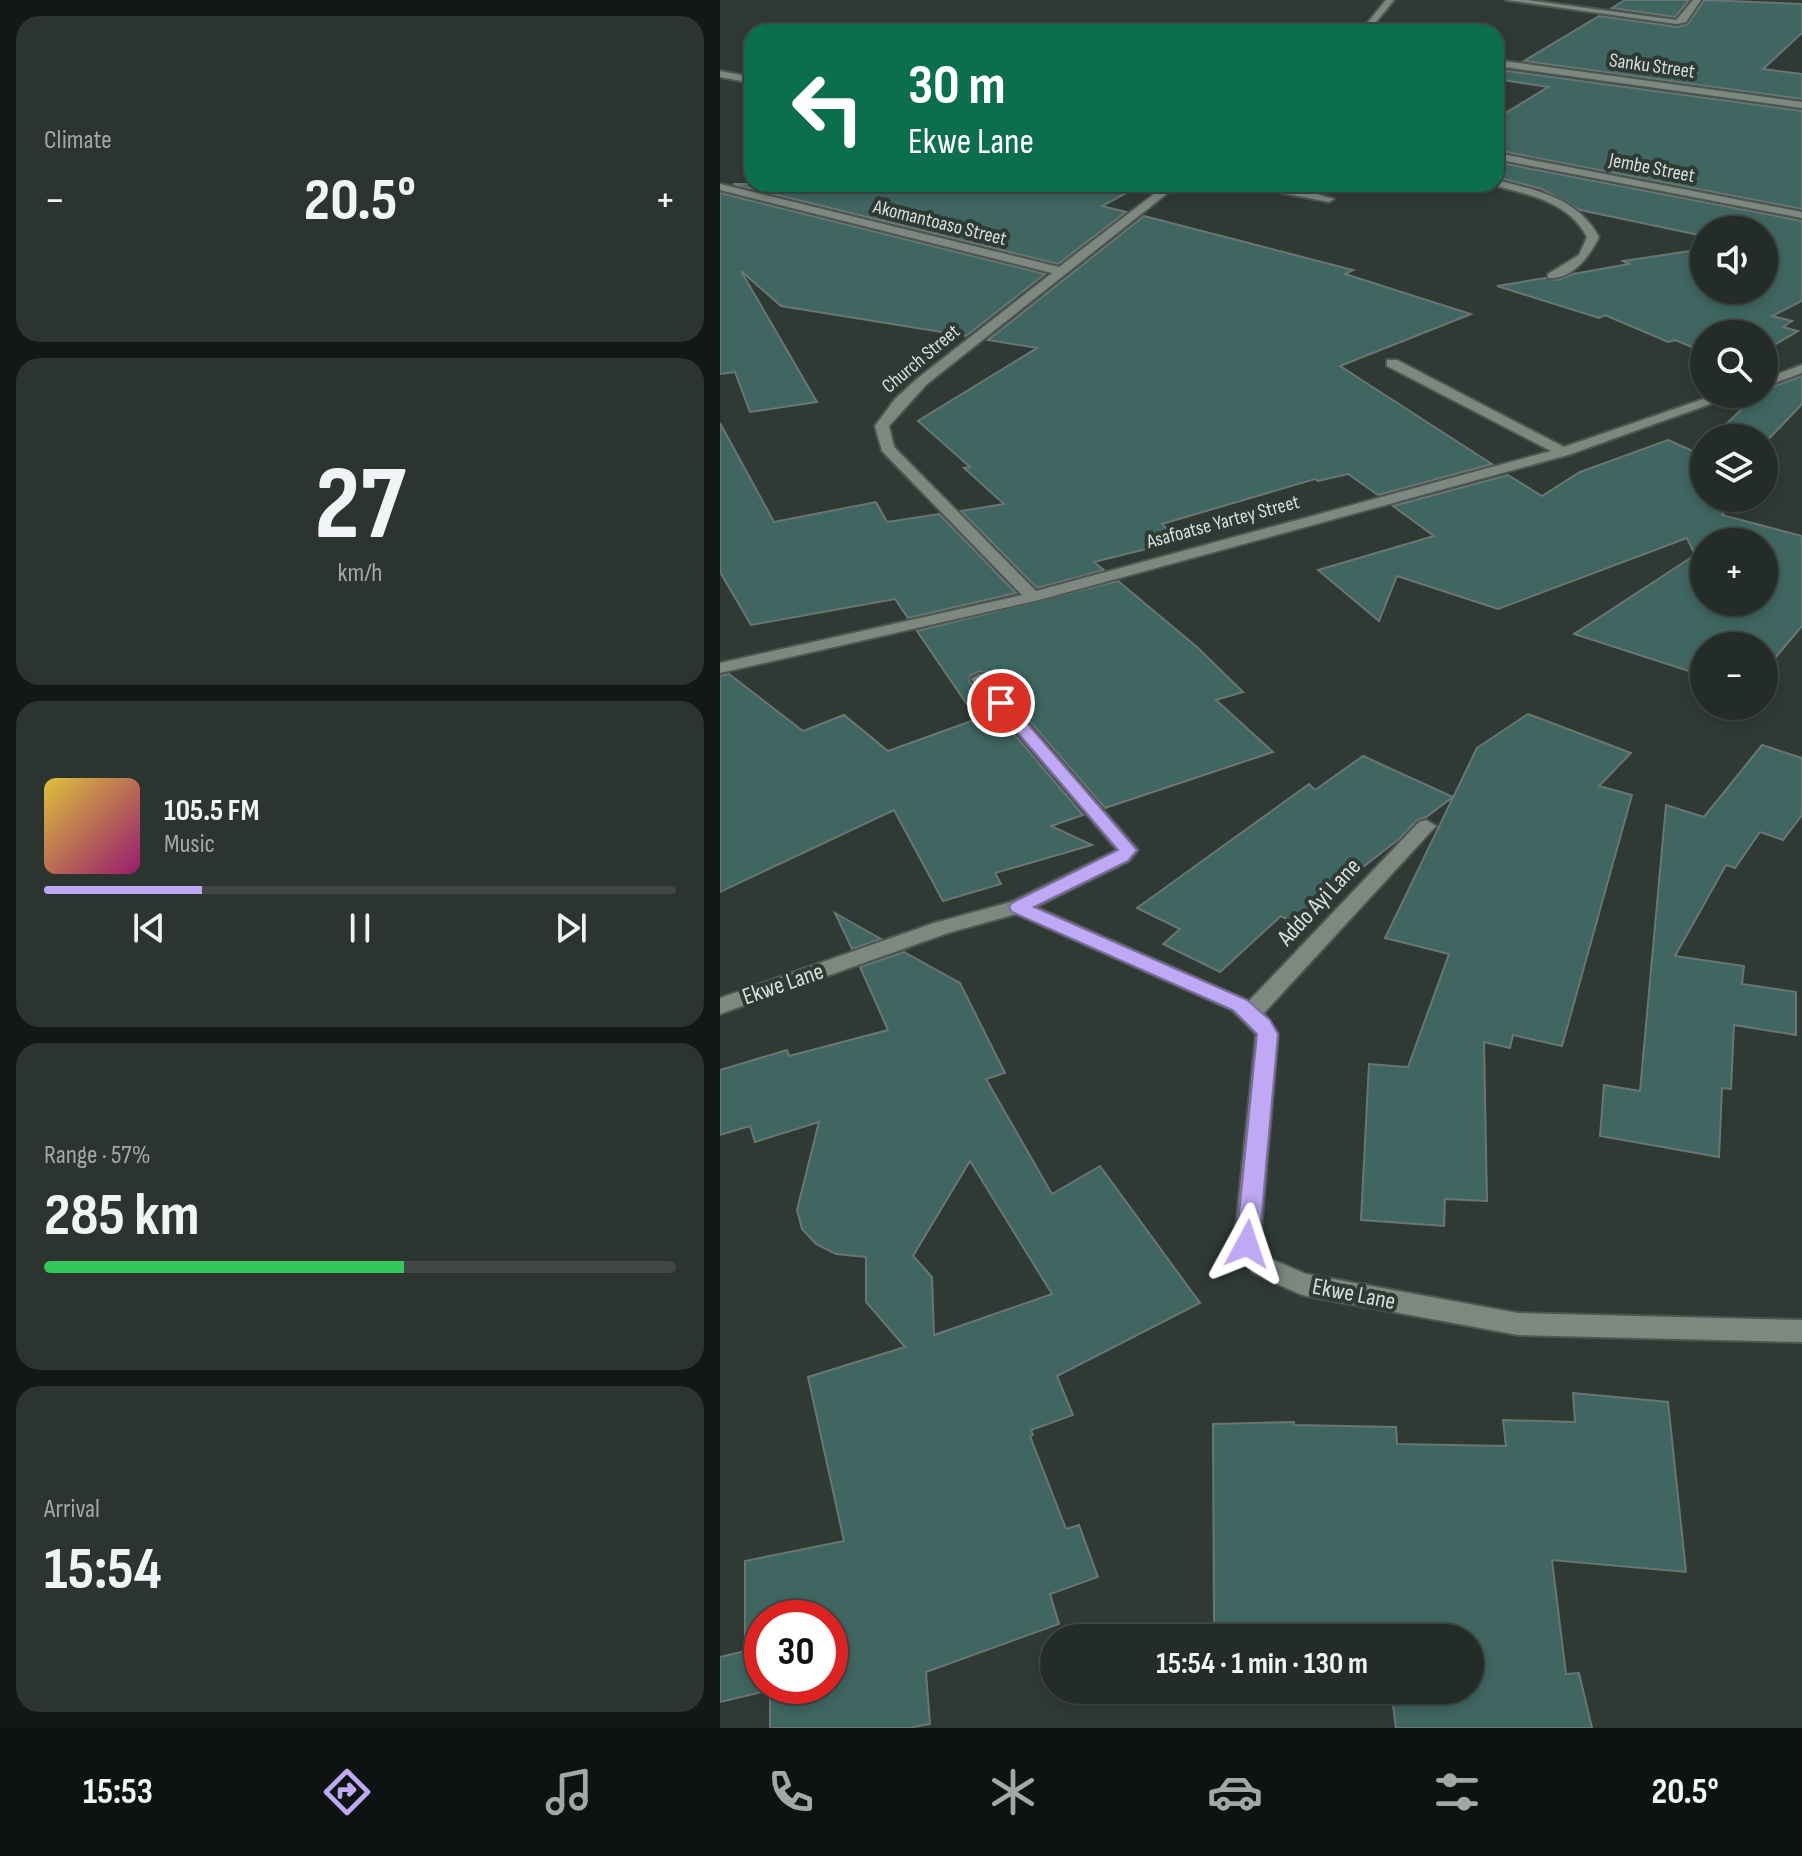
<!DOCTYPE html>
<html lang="en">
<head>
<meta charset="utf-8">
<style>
  :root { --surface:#242c27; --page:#2c342f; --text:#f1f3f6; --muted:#a3a7a7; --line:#414844; --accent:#bfa9f4 }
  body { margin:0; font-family:"Sofia Sans Condensed",sans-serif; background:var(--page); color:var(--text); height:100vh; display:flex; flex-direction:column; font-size:30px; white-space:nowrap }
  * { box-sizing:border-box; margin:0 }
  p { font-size:26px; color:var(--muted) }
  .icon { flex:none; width:44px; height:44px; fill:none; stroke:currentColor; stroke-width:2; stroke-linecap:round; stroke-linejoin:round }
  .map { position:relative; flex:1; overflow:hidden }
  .sheet { display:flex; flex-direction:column; gap:16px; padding:16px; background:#141815; width:720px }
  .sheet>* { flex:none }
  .banner { position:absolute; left:24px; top:24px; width:760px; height:168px; border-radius:24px; box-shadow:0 4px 12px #0003,0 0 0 2px var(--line); background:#0b6e4f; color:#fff; overflow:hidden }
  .tools { position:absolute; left:970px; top:216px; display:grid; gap:16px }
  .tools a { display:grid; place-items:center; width:88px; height:88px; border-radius:50%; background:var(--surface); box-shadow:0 4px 12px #0003,0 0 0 2px var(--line); font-size:40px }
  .speed { position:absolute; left:24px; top:1600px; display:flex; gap:16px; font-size:40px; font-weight:700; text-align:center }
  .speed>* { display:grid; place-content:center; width:104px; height:104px; border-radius:50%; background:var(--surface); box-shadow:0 4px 12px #0003,0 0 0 2px var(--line); line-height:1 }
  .speed .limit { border:12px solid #d22; background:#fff; color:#111 }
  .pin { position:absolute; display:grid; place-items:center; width:68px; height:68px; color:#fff; margin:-34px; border:4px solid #fff; border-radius:50%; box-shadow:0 2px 8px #0007 }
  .me { position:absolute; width:88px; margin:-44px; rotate:5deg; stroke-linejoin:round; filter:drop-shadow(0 0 6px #0008) }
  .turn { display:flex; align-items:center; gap:28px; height:168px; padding:0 32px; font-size:36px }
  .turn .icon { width:104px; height:104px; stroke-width:2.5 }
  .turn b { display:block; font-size:56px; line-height:68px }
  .big { font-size:60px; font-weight:700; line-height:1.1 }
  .sheet .widget { flex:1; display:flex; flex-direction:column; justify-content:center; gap:12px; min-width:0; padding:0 28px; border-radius:24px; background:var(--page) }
  .sheet .dial { align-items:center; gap:0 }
  .dial b { font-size:104px; line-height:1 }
  .song { display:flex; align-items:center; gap:24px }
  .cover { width:96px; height:96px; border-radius:12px; background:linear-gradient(135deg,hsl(50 70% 55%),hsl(320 70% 35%)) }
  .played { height:8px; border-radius:4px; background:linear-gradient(90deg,var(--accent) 25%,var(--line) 25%) }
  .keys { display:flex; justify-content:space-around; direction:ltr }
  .heat { display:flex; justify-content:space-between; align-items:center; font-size:44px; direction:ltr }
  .charge { height:12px; border-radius:6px; background:linear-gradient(90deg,#34c759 57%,var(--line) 0) }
  .trip { position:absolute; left:320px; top:1624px; width:444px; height:80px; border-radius:40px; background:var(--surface); box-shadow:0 4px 12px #0003,0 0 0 2px var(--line); font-weight:700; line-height:80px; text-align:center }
  .dock { display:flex; height:128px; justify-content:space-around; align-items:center; background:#0e1210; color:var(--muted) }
  .dock .icon { width:56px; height:56px }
  .dock .selected { color:var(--accent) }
  .dock b { font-size:36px; color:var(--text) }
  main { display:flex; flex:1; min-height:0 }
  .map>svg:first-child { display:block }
  .building { fill:#3f6661; stroke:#697674; stroke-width:2; fill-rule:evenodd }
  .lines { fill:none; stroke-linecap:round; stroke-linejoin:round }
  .minor-casing { stroke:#4e5651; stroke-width:4 }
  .minor { fill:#7d8881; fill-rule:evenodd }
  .route { fill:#bfa9f4; stroke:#7c6e9f; stroke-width:2 }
  .labels { text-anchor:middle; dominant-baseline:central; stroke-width:8; stroke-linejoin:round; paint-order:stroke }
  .far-street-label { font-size:20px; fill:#d9dfdb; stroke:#303a34 }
  .street-label { font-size:24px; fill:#d9dfdb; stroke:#303a34 }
</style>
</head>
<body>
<main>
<section class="sheet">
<div class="widget"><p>Climate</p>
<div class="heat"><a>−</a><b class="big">20.5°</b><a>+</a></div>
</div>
<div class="widget dial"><b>27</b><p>km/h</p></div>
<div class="widget">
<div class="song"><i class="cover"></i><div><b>105.5 FM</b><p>Music</p></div></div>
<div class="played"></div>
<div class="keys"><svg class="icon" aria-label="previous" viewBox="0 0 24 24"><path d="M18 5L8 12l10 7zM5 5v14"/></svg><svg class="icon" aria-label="pause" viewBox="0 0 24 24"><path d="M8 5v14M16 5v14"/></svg><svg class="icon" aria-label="next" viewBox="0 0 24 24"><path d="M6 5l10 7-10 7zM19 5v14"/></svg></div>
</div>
<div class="widget"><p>Range · 57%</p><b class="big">285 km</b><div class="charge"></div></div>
<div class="widget"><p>Arrival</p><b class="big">15:54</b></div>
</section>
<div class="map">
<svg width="1082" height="1728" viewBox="0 0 1082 1728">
  <rect width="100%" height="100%" fill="#303a34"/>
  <g class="building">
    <path d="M905 0H969L955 17 892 8Z"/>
    <path d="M984 0 1082 4V33L1043 69 1082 74V99L804 61 879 16 958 27 968 24Z"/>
    <path d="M787 71 1082 111V209L776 150V119L828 87 776 79Z"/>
    <path d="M776 162 1082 221V301L1052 316 1072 321 1063 327 1078 331 1044 351V334H984V352L955 340 948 342 885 315 879 318 777 286 825 278 838 280 853 274 909 264 903 261 984 249V290H1044V230H984V236L860 210 822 189 776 177Z"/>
    <path d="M13 184H423L382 206 406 212 338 264Z"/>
    <path d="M0 193 325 274 246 336 61 306 21 271 97 402 30 412 15 372 0 374Z"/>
    <path d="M424 216 633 270 625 274 751 314 620 366 772 464 658 495 628 474 598 481 595 479 442 524 459 541 374 562 384 570 317 588 241 511 284 504 244 468 250 467 198 421 317 348 268 340Z"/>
    <path d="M1082 376V404L1044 444V438H992L1037 394H1044V390Z"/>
    <path d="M0 423 54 522 156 502 167 522 219 514 296 593 188 618 175 599 31 625 0 572Z"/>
    <path d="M948 440 977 453 984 446V498H1017L1002 515 1082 536V626L1044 671V646H984V676L854 634 975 555 967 538 778 609 677 576 659 621 598 570 714 536 673 506 788 475 822 496 860 472ZM984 542H1044V602H984Z"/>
    <path d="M398 581 477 647 523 692 496 700 553 752 385 808 268 673 259 671 250 676 249 681 363 815 331 826 372 845 275 873 281 884 223 901 174 810 0 892V676L9 674 83 731 124 715 168 751 257 719 197 631Z"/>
    <path d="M808 714 911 753 879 786 912 795 842 1046 793 1035 790 1048 764 1042 767 1201 725 1199 724 1226 641 1220 649 1064 688 1067 729 954 665 938 757 748Z"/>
    <path d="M1042 745 1082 758V815L1063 840 1040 832 1015 868 1006 865 955 956 1024 966 1022 984 1076 992V1035L1014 1025 1011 1089 1002 1088 999 1157 880 1136 884 1085 920 1091 946 805 984 817Z"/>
    <path d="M643 756 733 797 706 817 697 820 679 839 572 922 561 916 500 972 443 944 460 929 417 908 589 784 595 790Z"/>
    <path d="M115 913 161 939 132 949Z"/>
    <path d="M184 952 240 983 285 1073 266 1079 332 1194 380 1166 480 1303 337 1376 353 1415 311 1430 313 1435 310 1436 346 1529 359 1525 378 1577 330 1594 339 1624 206 1672 210 1724 189 1728H50V1690L0 1702V1657L25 1651V1561L124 1541 88 1377 185 1347 146 1302V1257L116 1254 96 1244 82 1229 77 1210 99 1122 35 1142 30 1126 0 1135V1070L67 1050 69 1056 168 1030 140 967ZM250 1161 332 1294 214 1335 212 1277 193 1256ZM42 1618H110V1686H42Z"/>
    <path d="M853 1393 948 1402 966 1572 832 1560 846 1674 859 1673 872 1728H676L671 1690H750V1638H648V1629H494L493 1424 574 1422V1425L676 1427 677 1444 786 1446 783 1420 855 1422Z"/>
  </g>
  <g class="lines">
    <g class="minor-casing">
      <g id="minor">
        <path d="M666 0H674L648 32H640Z"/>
        <path d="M786 0H807L956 20 973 0H981L966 22 957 24Z"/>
        <path d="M776 60 1082 102V108L776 66Z"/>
        <path d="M0 71 32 77V83L0 77Z"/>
        <path d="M776 153 1082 212V218L776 159Z"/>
        <path d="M776 180C816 190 858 198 879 237 870 256 852 280 828 278V274L859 255 867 237C849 202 808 194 772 185Z"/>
        <path d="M0 184 339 267 447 184H459L207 384 169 426 174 447 316 591 831 451 667 366V360H677L844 447 998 394H1018L848 455 319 600 0 673V663L302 595 162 451 155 426 175 399 198 378 332 273 0 190Z"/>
        <path d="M550 184H562L614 199 609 202 562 193Z"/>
        <path d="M1082 365V373L1044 387V379Z"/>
        <path d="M260 674 266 675 418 850 409 861 316 907 529 1001 699 822 706 820 716 826 544 1013 558 1034 540 1242 551 1259 586 1274 798 1313 1082 1320V1342L798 1335 582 1295 533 1273 514 1244 536 1034 512 1010 296 914 228 933 0 1014V998L214 923 291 902 397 850 254 683 251 679Z"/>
      </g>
    </g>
    <use href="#minor" class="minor"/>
  </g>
  <path class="route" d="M281 698 286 699 417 850 408 861 314 907 527 1000 550 1020 558 1034 539 1244 536 1250 527 1253 519 1250 516 1244 537 1034 513 1010 292 912 289 907 292 903 398 850 275 706V699Z"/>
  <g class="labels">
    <g class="far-street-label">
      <text transform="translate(932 66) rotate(8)">Sanku Street</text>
      <text transform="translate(932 168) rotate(11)">Jembe Street</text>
      <text transform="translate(220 223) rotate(14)">Akomantoaso Street</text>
      <text transform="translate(201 359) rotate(-40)">Church Street</text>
      <text transform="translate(503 522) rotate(-15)">Asafoatse Yartey Street</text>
    </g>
    <g class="street-label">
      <text transform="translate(599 902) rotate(-47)">Addo Ayi Lane</text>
      <text transform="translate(63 984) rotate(-19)">Ekwe Lane</text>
      <text transform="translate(634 1294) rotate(11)">Ekwe Lane</text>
    </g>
  </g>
</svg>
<div class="tools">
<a><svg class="icon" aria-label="sound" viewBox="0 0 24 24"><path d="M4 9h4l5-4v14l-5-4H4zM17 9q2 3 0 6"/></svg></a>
<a><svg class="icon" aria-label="search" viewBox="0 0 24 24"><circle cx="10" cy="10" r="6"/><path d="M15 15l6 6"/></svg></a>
<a><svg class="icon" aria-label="layers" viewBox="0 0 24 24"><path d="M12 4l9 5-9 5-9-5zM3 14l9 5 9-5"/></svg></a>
<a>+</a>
<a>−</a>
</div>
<div class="speed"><div class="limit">30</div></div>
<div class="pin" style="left:281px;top:703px;background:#d93025"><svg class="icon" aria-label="arrive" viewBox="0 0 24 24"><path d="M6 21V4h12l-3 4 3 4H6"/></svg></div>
<svg class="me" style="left:527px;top:1244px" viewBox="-20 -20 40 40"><path d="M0-17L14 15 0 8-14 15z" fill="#bfa9f4" stroke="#fff" stroke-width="4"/></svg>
<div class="trip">15:54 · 1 min · 130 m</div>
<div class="banner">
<div class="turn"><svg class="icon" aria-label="left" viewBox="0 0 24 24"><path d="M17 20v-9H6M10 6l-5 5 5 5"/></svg><div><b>30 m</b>Ekwe Lane</div></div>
</div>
</div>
</main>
<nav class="dock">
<b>15:53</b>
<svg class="icon selected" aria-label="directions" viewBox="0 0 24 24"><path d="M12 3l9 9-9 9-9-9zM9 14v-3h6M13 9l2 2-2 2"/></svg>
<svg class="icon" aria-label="music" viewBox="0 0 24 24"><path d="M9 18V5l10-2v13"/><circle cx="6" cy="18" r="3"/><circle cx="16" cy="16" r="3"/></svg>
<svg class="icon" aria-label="phone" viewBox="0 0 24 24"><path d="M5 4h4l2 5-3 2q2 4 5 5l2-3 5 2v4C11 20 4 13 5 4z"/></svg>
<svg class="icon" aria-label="climate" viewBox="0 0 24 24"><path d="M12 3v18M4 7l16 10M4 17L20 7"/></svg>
<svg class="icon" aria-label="car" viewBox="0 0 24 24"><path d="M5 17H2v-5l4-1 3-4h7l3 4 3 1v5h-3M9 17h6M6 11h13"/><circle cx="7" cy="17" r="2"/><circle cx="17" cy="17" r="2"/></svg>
<svg class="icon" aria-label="filters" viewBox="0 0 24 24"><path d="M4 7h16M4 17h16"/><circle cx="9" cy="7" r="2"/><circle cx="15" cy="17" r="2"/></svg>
<b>20.5°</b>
</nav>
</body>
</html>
